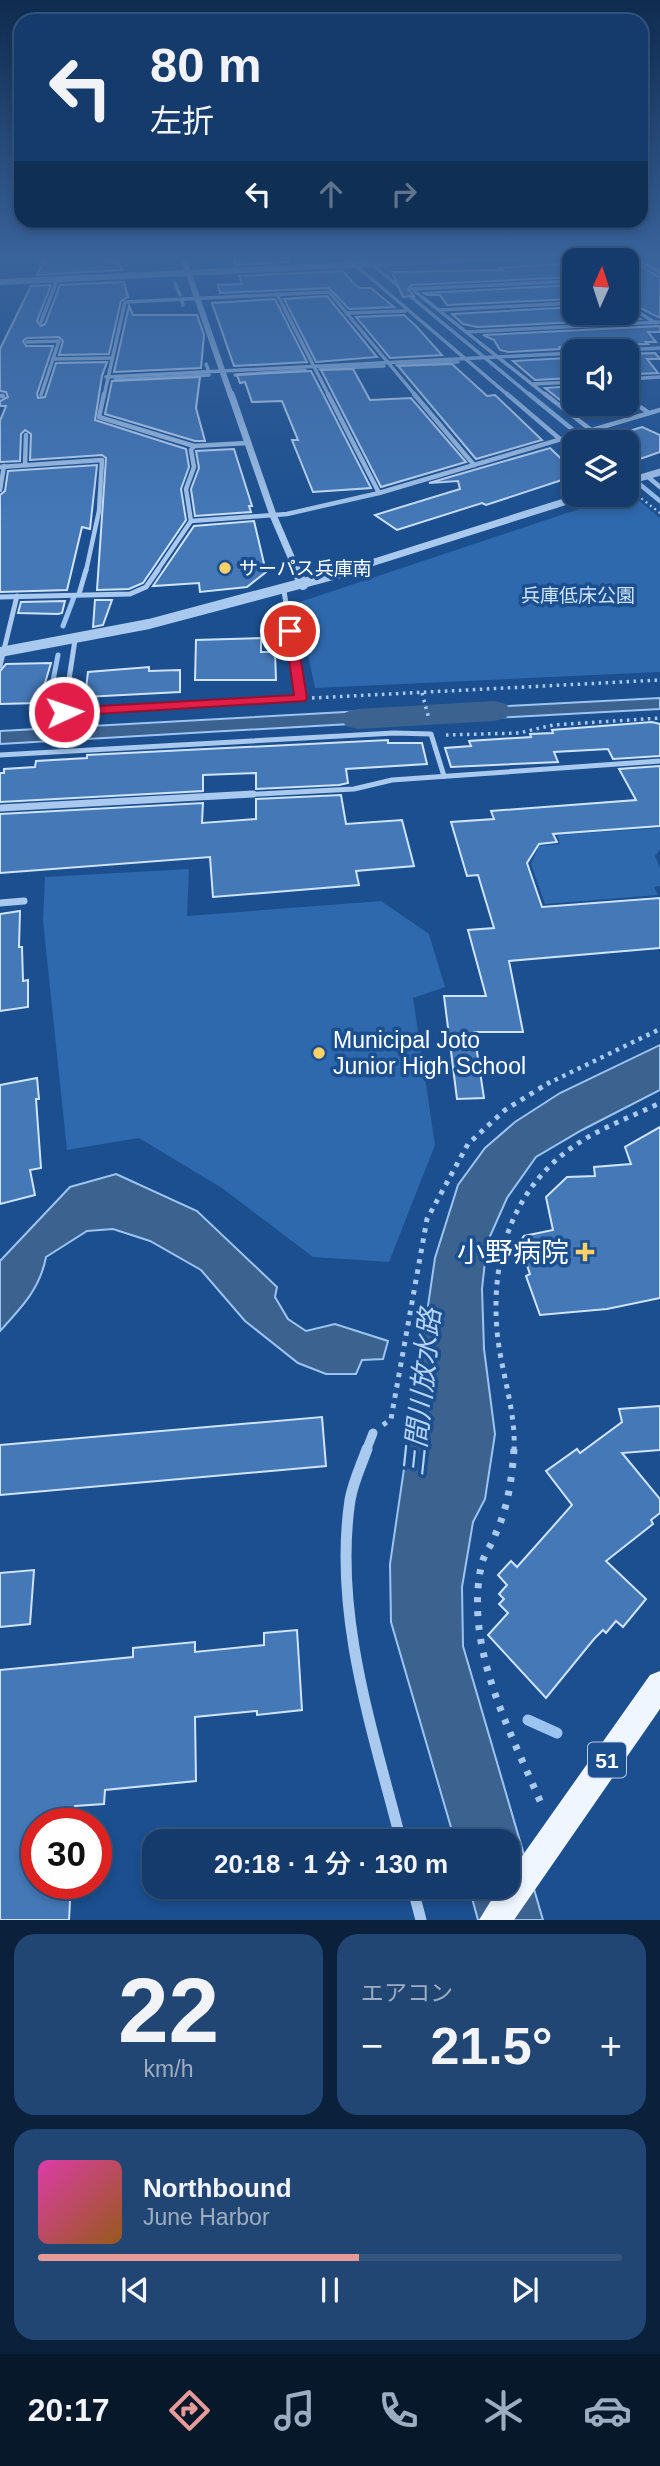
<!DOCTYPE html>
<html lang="ja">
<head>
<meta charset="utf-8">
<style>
  :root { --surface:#143b6b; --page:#214673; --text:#f1f3f6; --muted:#9dadc1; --line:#33557e; --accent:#e69b98 }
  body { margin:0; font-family:Helvetica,"Noto Sans JP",sans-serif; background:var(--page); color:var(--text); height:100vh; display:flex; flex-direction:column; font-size:26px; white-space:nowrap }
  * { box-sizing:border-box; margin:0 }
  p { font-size:23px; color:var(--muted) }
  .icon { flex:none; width:38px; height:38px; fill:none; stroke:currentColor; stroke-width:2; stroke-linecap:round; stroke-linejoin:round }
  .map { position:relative; height:1920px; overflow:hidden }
  .drawer { display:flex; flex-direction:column; gap:14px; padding:14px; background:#0b203b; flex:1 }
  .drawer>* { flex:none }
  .banner { position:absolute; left:14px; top:14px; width:634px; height:214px; border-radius:21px; box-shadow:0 4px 10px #0003,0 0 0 2px var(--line); background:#143b6b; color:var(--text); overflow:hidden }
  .needle { width:46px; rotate:3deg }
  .buttons { position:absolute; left:562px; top:248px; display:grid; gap:14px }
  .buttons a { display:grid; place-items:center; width:77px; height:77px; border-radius:14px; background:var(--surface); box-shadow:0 4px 10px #0003,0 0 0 2px var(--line); font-size:35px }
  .speed { position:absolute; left:21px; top:1808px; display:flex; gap:14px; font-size:35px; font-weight:700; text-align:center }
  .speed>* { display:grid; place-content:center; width:91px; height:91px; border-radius:50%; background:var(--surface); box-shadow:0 4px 10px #0003,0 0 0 2px var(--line); line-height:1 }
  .speed .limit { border:10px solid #d22; background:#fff; color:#111 }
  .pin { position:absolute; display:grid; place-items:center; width:60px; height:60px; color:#fff; margin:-30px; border:4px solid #fff; border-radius:50%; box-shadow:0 2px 7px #0007 }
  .me { position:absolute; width:77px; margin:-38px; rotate:87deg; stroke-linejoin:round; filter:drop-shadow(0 0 5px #0008) }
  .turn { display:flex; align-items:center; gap:24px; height:147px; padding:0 21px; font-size:32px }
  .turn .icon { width:91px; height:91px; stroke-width:2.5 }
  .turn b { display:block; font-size:49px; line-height:60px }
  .lanes { display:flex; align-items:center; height:66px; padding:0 21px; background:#0003; justify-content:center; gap:35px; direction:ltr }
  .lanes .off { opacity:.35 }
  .big { font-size:52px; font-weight:600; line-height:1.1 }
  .drawer .card { flex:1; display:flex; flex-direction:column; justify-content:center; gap:10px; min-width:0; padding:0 24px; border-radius:21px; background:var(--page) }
  .drawer .dial { align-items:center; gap:0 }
  .dial b { font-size:91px; line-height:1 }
  .song { display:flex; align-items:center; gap:21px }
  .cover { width:84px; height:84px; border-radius:10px; background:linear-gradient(135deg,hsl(320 70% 55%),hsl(30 70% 35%)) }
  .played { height:7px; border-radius:4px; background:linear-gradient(90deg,var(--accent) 55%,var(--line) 55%) }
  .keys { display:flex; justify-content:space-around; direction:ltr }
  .heat { display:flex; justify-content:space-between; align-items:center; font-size:38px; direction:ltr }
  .drawer .tiles { flex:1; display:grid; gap:14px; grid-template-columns:1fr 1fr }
  .card:last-child { grid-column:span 2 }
  .trip { position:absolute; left:142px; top:1829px; width:378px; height:70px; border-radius:21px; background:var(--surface); box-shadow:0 4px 10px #0003,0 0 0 2px var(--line); font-weight:600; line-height:70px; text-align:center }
  .tabs { display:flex; height:112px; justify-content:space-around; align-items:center; background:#08182b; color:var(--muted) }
  .tabs .icon { width:49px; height:49px }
  .tabs .selected { color:var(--accent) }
  .tabs b { font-size:32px; color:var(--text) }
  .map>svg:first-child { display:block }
  .green { fill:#2e69ad }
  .water { fill:#3c6290; stroke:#9cc4f0; stroke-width:2 }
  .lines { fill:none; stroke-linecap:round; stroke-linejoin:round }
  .stream-far3 { stroke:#9cc4f0; stroke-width:3.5 }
  .stream-far2 { stroke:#9cc4f0; stroke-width:4.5 }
  .stream-far1 { stroke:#9cc4f0; stroke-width:5 }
  .stream { stroke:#9cc4f0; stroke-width:11 }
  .river { fill:#3c6290; fill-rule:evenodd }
  .building { fill:#4478b7; stroke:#cfe3fa; stroke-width:2 }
  .path-far4 { stroke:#a9c9ee; stroke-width:2.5; stroke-dasharray:2 3.5; stroke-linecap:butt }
  .path-far3 { stroke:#a9c9ee; stroke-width:3.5; stroke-dasharray:2.5 4.5; stroke-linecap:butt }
  .path-far2 { stroke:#a9c9ee; stroke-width:4.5; stroke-dasharray:3.5 5; stroke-linecap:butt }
  .path-far1 { stroke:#a9c9ee; stroke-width:5; stroke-dasharray:4.5 6; stroke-linecap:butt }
  .path { stroke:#a9c9ee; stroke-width:7; stroke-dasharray:5 9; stroke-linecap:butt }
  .minor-far5 { stroke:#a9c9ee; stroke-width:3.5 }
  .minor-far4 { stroke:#a9c9ee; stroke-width:4.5 }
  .minor-far3 { stroke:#a9c9ee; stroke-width:5 }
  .minor-far2 { stroke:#a9c9ee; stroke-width:7 }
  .minor-far1 { stroke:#a9c9ee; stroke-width:9 }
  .minor { stroke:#a9c9ee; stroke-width:11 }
  .tertiary-far2 { stroke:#a9c9ee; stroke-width:6 }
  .tertiary-far1 { stroke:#a9c9ee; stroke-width:7 }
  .tertiary { stroke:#a9c9ee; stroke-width:10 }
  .secondary { fill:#d6e6fa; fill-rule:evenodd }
  .primary { fill:#f0f6ff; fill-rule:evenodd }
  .route { fill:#e11d48; stroke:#92132f; stroke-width:2 }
  .poi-dot { fill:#ffd166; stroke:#1b4f8f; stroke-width:2.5 }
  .labels { text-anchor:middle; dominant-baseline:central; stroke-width:7; stroke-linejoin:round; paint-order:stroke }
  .far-poi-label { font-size:19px; fill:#fff; stroke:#1b4f8f; text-anchor:start }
  .far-park-label { font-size:19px; fill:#cfe3fa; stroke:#1b4f8f }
  .shield { fill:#1b4f8f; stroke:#bbcadd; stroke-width:2 }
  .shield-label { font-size:21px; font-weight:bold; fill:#fff }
  .poi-label { font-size:23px; fill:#fff; stroke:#1b4f8f; text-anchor:start }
  .near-poi-label { font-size:28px; fill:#fff; stroke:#1b4f8f; text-anchor:end }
  .near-water-label { font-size:28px; font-style:italic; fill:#b5d3f5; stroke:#1b4f8f }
</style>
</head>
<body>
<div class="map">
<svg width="660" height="1920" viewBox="0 0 660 1920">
  <rect width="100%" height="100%" fill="#1b4f8f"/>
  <g class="green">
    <path d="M621 495 641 502 660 518V672L315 688 297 603Z"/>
    <path d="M660 828V849L655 856 660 868V886L654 887 658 895 545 904 531 864 539 846 560 844 557 835Z"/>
    <path d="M189 869 187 916 381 901 429 934 445 987 413 998 435 1145 389 1262 313 1257 222 1188 139 1138 67 1150 43 921 45 877Z"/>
  </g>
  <g class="water">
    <path d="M660 698V709L438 721 435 710Z"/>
    <path d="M417 708 420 720 0 744V731Z"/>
    <path d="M660 1045V1090L582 1130 536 1157 507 1198 487 1243 482 1289 484 1349 495 1434 485 1499 473 1522 462 1587 463 1646 543 1920H478L469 1887 508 1886V1841H455L391 1622 390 1564 435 1258 458 1185 485 1148 515 1122 560 1093Z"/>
    <path d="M116 1174 197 1211 277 1287 275 1297 288 1319 306 1331 335 1324 388 1341 383 1359 362 1360 356 1374H326L298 1363 245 1321 201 1270 150 1241 113 1229 87 1231 46 1257C40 1289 21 1308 0 1331V1261L70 1187Z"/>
  </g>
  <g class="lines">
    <g class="stream-far3">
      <path d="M363 257 531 396"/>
      <path d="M175 283 180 295"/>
      <path d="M182 301 183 305"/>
      <path d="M206 364 208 369"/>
      <path d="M397 365 458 362"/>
      <path d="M320 369 384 366"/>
      <path d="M235 375 305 370"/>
      <path d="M115 380 209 375"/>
    </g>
    <g class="stream-far2">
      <path d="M529 394 589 443"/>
      <path d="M626 473 660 501"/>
    </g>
    <g class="stream-far1">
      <path d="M63 626 74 597"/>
      <path d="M48 706 58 655"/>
    </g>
    <path class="stream" d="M528 1720 557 1733"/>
    <path class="river" d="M494 701 506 704 511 711 506 718 494 721 358 729 346 726 341 719 346 712 358 709Z"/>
  </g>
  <g class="building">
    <path d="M46 257H105V261L119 260 122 270 37 275Z"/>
    <path d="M233 257H287L289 262 236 265Z"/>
    <path d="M574 263V277L412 285 408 289 414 296 403 297 392 272 502 270 499 268Z"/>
    <path d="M626 265 641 266 660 278V318L626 301Z"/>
    <path d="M343 271 355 285 360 288H371L394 307 349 309 329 288 220 293 218 285 242 284 239 276Z"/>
    <path d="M124 282 128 297 121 301 109 354 59 355 63 341 59 337 27 338 23 341 26 346H53L37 394 38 398 45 397 56 363 107 362 102 376 95 420 186 449 189 467 181 489 186 520 143 583 129 589 97 590 106 458 102 455 30 460 31 434 25 430 21 434 20 461 0 462V421L6 406H0V401L8 397 6 392 0 391V349L31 286 51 285 37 321 41 326 45 324 60 285Z"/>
    <path d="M574 285V299L447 305 440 295H427L424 293Z"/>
    <path d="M327 296 377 357 316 362 284 299Z"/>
    <path d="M275 299 307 362 234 366 212 303Z"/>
    <path d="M129 306 133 315H197L204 335 201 368 114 372Z"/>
    <path d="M574 307V314L626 313V310L640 319 478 327 463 324 452 314Z"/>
    <path d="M404 315 416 326 442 355 390 358 356 317Z"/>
    <path d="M660 326V332H648L656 342H646L648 344 571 346 559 347 560 349 508 352 500 350 494 340 483 335Z"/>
    <path d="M655 353 660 359H647L658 373 637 374 626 367V354Z"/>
    <path d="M566 358 569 362H562L572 378 535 380 513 361Z"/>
    <path d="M452 364 487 396 495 395 542 440 476 459 398 366Z"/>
    <path d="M353 369 370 400 411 398 466 462 381 487 321 370Z"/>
    <path d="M311 371 324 396 371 488 313 492 292 440H298L282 401 252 402 245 382 240 383 237 375Z"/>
    <path d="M200 377 196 408 205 441H195L105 414 112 381Z"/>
    <path d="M574 386V411L545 388Z"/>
    <path d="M642 427 660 435V452L640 459 626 453V432Z"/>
    <path d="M550 448 574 471V476L486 505 482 503 397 530 375 515 460 489 458 481 429 483Z"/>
    <path d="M234 449 252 506H249L251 512 195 516 191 489 199 468 196 451Z"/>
    <path d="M97 465 90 529 82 527 67 590 0 592V495L5 491 8 471Z"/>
    <path d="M254 521 266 572 247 587 200 592 199 583 153 586 194 526Z"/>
    <path d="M95 600H112L103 625 93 627Z"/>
    <path d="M65 601 62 613 58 614 18 613 21 602Z"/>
    <path d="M261 638V652H275L276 680H195L196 640Z"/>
    <path d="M51 663 39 703 0 704V671L6 664Z"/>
    <path d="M149 667V671L180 670V692L85 697 88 672Z"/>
    <path d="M652 722 660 724V756L613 759 608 749 554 752 558 762 451 767 445 748 471 746 469 741 531 737 530 734 553 733 552 730Z"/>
    <path d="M388 740V743H422L427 764 346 769 348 783 339 785 256 789V773L203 775V791L0 802V773H4V769L35 767 36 761 87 758V755Z"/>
    <path d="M660 766V826L553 834 557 842 539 844 527 863 542 907 660 898V948L509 961 523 1032H474L484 1098 457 1099 444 996H486L468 930 494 928 478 875 467 876 451 822 494 819 491 811 636 800 619 769Z"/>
    <path d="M341 795 346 824 402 820 414 866 356 871 359 885 213 897 210 857 0 873V814L203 803 202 823 256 819V799Z"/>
    <path d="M20 911 19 947H22L23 981 28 980V1007L0 1011V914Z"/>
    <path d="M37 1078 39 1099H36L41 1168 30 1170 35 1195 0 1204V1085Z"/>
    <path d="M660 1127V1298L607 1309 540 1315 526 1276 530 1274 519 1243 524 1236 553 1230 546 1197 567 1177 595 1176 594 1167 631 1164 625 1147Z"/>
    <path d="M660 1406V1450L622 1453 660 1499V1513L651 1520 653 1524 606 1561 646 1599 623 1627 616 1621 606 1633 603 1630 594 1639 546 1698 488 1635 508 1613 499 1604 504 1599 499 1594 507 1585 498 1575 511 1561 517 1567 572 1505 546 1471 577 1449 580 1453 622 1422 619 1409Z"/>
    <path d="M322 1417 326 1466 0 1495V1445Z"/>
    <path d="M34 1570 30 1624 0 1627V1573Z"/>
    <path d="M297 1630 302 1710 257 1715V1711L195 1717 196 1781 105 1790 104 1804 75 1806 74 1824H37V1883H71L69 1920H0V1670L133 1657V1648L195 1642V1652L264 1645V1633Z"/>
  </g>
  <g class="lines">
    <path class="path-far4" d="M637 495 660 513"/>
    <g class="path-far3">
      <path d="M422 693 429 719"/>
      <path d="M312 698 660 680"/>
      <path d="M446 735 519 733 553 725 660 718"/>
    </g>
    <path class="path-far2" d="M547 1084 660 1029"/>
    <g class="path-far1">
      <path d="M383 1425 391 1419 427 1219 468 1144 505 1110 550 1082"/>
      <path d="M514 1451C516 1413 503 1378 498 1340 489 1265 509 1191 574 1146 600 1128 631 1117 660 1103"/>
    </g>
    <path class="path" d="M514 1449C512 1478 508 1507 496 1533 492 1545 483 1555 481 1567 464 1650 512 1734 543 1808"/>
    <g class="minor-far5">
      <path d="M346 257 509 396"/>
      <path d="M277 294 329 396"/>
      <path d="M626 305 656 323"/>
      <path d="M439 310 574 303"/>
      <path d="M347 313 405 311"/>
      <path d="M41 322 58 278"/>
      <path d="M466 332 660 322"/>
      <path d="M27 342 59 341 41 395"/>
      <path d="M589 352 660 348"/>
      <path d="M53 359 111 358"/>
      <path d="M106 377 574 353"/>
      <path d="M626 379 660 377"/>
      <path d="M533 384 574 382"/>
      <path d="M104 396 125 302 329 292 416 396"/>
      <path d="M547 396 412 289 574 281"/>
    </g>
    <g class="minor-far4">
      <path d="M104 394 99 417 194 446 247 443"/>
      <path d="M328 394 379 493"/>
      <path d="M414 394 474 465"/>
      <path d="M507 394 574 451"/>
      <path d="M545 394 591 430"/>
      <path d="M0 396H3"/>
      <path d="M626 397 649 413"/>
      <path d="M25 465 26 435"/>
      <path d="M0 467 102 460 99 511 86 571"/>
      <path d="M647 476 660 487"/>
      <path d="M0 490 4 466"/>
      <path d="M191 521 287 514 379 493 660 410"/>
      <path d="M157 571 191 521 186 489 194 467 191 450 194 446"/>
    </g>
    <g class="minor-far3">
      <path d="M79 594 86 570"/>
      <path d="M0 597 130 594 146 587 158 570"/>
      <path d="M75 640 64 712 301 698 284 591"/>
      <path d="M0 666 17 596"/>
      <path d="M0 755 394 733 431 734 444 776"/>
      <path d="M220 796 354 789 392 780 660 761"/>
    </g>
    <g class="minor-far2">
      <path d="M0 808 253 794"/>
      <path d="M0 903 24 901"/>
    </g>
    <path class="minor-far1" d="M366 1451 373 1433"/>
    <g class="minor">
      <path d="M367 1449C361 1466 353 1482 350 1500 333 1615 373 1731 401 1841"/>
      <path d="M412 1886 421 1920"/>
    </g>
    <g class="tertiary-far2">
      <path d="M183 257 231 396"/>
      <path d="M0 282 520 257"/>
    </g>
    <g class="tertiary-far1">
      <path d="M231 394 273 515 297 571"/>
      <path d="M626 482 660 472"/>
      <path d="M346 571 586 495"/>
    </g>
    <g class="tertiary">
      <path d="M296 570 303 585"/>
      <path d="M0 652 149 624 352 570"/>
    </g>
    <path class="secondary" d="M630 257H638L660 270V275Z"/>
    <path class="primary" d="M660 1671V1709L514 1920H479L500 1886H508V1876L650 1675Z"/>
  </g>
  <linearGradient id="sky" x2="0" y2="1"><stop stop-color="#0f2b4f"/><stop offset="0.49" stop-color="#39639b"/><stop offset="1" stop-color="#39639b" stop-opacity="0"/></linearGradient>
  <rect width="660" height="526" fill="url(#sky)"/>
  <path class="route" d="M290 627 296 631 307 698 305 701 64 716 58 712 64 708 294 695 285 631Z"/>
  <g class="poi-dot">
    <circle cx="225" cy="568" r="7"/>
    <circle cx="319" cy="1053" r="7"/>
    <path d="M581.5 1241.5h7v7h7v7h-7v7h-7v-7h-7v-7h7z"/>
  </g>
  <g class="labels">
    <g class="far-poi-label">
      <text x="239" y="568">サーパス兵庫南</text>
    </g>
    <g class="far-park-label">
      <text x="578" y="595">兵庫低床公園</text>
    </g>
    <rect class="shield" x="588" y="1742.5" width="38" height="35" rx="5"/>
    <g class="shield-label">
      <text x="607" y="1760">51</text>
    </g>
    <g class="poi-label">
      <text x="333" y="1040">Municipal Joto<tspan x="333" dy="26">Junior High School</tspan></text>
    </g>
    <g class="near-poi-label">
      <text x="569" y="1252">小野病院</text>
    </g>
    <g class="near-water-label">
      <text transform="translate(422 1392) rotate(-84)">三間川放水路</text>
    </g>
  </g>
</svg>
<div class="buttons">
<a><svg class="needle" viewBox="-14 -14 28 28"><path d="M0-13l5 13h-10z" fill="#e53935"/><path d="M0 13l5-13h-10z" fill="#9dadc1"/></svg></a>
<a><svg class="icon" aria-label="sound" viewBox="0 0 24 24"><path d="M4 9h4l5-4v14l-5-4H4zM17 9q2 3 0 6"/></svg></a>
<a><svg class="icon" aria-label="layers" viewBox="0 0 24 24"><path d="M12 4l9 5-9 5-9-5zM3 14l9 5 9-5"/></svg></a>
</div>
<div class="speed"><div class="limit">30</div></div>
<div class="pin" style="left:290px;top:631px;background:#d93025"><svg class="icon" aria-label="arrive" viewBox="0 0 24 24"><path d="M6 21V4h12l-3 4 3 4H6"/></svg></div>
<svg class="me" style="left:64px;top:712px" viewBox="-20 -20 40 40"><circle r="17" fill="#e11d48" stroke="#fff" stroke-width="3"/><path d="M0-11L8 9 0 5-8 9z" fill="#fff"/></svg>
<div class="trip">20:18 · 1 分 · 130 m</div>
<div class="banner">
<div class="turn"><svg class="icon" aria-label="left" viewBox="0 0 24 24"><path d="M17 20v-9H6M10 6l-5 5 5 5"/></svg><div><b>80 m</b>左折</div></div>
<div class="lanes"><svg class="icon" aria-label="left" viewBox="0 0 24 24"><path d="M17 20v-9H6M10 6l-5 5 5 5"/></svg><svg class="icon off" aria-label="ahead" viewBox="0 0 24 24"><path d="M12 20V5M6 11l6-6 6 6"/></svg><svg class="icon off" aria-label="right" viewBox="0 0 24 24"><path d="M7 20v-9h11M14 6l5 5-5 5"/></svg></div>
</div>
</div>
<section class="drawer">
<div class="tiles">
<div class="card dial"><b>22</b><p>km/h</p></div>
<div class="card"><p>エアコン</p>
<div class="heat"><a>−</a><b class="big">21.5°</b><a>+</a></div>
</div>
<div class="card">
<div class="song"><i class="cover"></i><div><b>Northbound</b><p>June Harbor</p></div></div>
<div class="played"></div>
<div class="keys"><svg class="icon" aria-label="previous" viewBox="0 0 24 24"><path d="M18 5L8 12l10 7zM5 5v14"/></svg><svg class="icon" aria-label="pause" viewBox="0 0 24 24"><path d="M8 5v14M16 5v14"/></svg><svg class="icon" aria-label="next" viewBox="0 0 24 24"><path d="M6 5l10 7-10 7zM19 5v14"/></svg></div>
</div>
</div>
</section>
<nav class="tabs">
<b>20:17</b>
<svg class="icon selected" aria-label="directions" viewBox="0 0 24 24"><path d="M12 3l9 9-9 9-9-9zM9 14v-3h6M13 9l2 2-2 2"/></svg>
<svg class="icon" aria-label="music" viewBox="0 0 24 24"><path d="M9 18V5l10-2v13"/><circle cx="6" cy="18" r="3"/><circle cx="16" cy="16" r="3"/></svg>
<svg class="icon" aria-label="phone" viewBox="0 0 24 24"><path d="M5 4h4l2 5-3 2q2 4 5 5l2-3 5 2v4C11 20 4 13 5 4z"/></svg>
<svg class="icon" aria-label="climate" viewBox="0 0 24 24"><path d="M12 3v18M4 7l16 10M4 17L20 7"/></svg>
<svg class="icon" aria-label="car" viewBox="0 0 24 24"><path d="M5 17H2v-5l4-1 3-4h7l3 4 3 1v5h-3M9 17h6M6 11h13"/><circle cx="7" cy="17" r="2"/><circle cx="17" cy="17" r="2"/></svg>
</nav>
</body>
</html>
